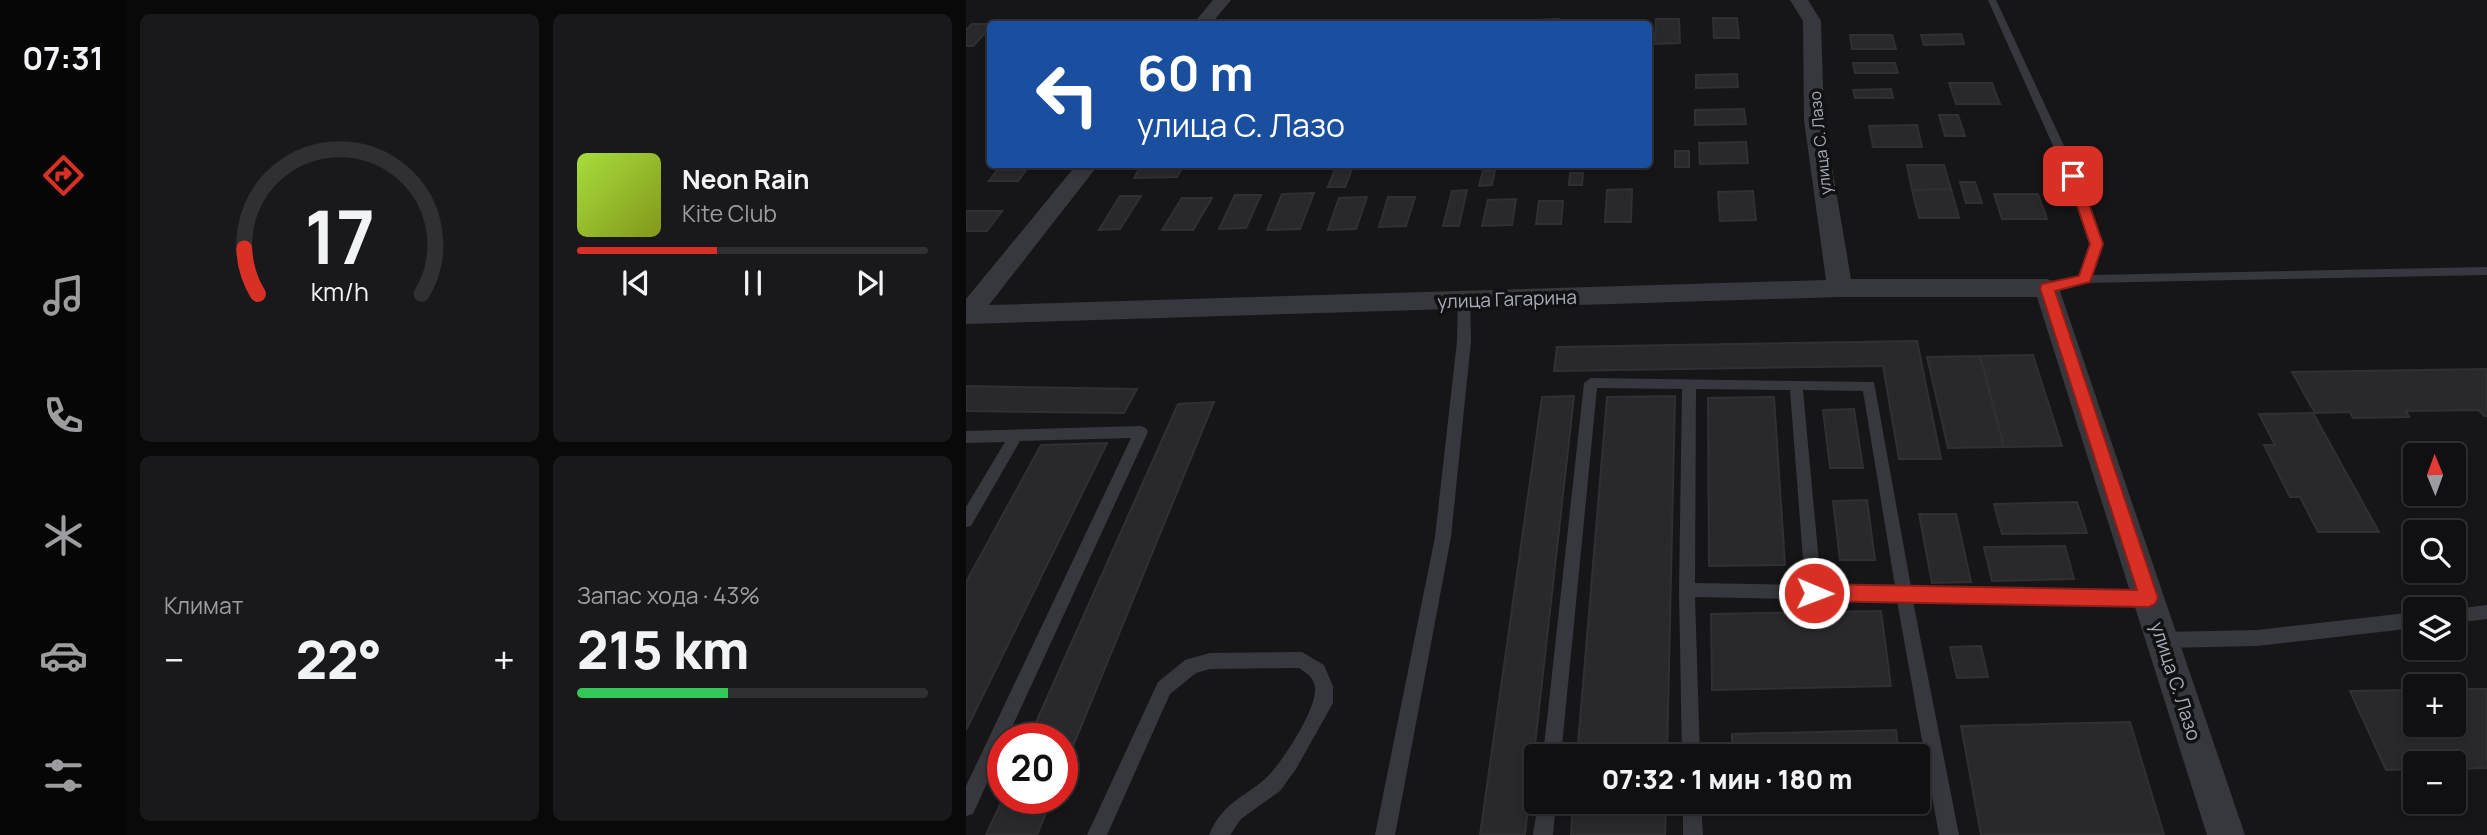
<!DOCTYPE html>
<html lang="ru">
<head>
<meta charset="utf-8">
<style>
  :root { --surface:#101012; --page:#19191b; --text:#f1f3f6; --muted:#9c9d9f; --line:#303032; --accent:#d93025 }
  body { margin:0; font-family:Manrope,sans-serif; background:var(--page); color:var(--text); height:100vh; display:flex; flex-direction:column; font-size:26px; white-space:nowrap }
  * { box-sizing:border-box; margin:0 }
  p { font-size:23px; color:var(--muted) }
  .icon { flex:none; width:38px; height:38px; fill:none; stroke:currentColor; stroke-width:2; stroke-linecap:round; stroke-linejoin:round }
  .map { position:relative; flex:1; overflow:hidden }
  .drawer { display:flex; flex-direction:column; gap:14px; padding:14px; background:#09090a; width:840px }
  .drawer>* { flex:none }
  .banner { position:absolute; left:21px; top:21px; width:665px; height:147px; border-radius:7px; box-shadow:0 4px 10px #0003,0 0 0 2px var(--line); background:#1a4fa0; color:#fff; overflow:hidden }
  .needle { width:46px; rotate:359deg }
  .buttons { position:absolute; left:1437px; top:443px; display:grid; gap:14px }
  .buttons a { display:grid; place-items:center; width:63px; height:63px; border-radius:7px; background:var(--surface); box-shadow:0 4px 10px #0003,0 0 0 2px var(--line); font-size:35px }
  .speed { position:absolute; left:21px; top:723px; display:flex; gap:14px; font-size:35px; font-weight:700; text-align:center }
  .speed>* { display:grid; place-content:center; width:91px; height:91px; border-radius:50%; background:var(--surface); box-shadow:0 4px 10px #0003,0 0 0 2px var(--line); line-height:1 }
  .speed .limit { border:10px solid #d22; background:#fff; color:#111 }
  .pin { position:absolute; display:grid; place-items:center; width:60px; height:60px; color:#fff; margin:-30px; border-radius:14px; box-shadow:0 4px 10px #0006 }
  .me { position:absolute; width:77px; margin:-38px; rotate:91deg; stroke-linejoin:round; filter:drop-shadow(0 0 5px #0008) }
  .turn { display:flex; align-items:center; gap:24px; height:147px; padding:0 35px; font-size:32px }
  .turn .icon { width:91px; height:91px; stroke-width:2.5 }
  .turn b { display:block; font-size:49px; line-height:60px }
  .big { font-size:52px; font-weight:800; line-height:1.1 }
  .drawer .widget { flex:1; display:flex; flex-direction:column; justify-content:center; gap:10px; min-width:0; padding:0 24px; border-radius:10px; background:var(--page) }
  .drawer .dial { align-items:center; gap:0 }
  .dial svg { height:182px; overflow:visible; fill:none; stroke:var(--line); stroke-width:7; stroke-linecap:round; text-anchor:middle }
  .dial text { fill:var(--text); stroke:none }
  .song { display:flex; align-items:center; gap:21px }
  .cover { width:84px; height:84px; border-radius:10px; background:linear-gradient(135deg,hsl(80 70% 55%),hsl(70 70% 35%)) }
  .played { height:7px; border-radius:4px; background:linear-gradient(90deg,var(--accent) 40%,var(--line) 40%) }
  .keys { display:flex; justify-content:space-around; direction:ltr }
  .heat { display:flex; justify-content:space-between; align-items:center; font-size:38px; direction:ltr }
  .charge { height:10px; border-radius:5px; background:linear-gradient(90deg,#34c759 43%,var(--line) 0) }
  .drawer .tiles { flex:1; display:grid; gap:14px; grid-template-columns:repeat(2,1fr) }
  .trip { position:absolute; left:558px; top:744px; width:406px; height:70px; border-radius:7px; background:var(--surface); box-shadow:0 4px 10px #0003,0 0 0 2px var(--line); font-weight:800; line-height:70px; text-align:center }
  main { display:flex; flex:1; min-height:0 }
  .tabs { display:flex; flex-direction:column; width:126px; justify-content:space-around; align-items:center; background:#060607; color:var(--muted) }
  .tabs .icon { width:49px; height:49px }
  .tabs .current { color:var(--accent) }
  .tabs b { font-size:32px; color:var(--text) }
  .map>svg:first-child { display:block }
  .building { fill:#29292c; stroke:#303034; stroke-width:2 }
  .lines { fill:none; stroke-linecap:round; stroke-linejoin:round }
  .lane { fill:#37383d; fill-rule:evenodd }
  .street { fill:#37383d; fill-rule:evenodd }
  .route { fill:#d93025; stroke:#8d1f18; stroke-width:2 }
  .labels { text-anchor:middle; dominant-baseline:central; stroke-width:7; stroke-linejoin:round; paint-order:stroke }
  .far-street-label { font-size:16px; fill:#a8adb8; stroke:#111113 }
  .street-label { font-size:19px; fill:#a8adb8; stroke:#111113 }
</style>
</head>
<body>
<main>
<nav class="tabs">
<b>07:31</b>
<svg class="icon current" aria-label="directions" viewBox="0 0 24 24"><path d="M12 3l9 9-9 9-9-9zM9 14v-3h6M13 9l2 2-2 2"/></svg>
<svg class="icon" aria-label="music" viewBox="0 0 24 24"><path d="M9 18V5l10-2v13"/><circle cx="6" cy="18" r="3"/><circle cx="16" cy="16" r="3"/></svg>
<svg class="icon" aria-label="phone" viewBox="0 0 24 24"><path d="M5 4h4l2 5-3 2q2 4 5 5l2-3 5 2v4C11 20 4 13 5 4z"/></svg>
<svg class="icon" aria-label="climate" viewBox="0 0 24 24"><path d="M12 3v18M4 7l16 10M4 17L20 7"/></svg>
<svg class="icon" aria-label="car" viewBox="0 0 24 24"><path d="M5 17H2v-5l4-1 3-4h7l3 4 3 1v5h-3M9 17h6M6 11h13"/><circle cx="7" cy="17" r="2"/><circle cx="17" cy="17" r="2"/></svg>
<svg class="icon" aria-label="filters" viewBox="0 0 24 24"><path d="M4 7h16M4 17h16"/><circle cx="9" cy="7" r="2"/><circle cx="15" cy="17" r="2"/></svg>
</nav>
<section class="drawer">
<div class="tiles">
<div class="widget dial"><svg viewBox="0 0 100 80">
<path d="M14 69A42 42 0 1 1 86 69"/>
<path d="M14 69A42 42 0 0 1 8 49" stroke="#d93025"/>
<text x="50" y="56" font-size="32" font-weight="700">17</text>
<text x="50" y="72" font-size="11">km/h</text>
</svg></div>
<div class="widget">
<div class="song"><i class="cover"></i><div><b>Neon Rain</b><p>Kite Club</p></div></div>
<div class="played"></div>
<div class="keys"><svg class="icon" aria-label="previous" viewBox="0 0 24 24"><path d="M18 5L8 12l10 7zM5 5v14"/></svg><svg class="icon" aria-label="pause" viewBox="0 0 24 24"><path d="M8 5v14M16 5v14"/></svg><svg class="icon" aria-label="next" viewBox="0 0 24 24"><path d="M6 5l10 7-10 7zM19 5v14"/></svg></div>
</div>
<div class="widget"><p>Климат</p>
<div class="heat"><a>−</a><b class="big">22°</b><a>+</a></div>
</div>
<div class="widget"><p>Запас хода · 43%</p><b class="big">215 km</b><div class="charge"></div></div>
</div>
</section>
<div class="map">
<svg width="1521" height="835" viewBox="0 0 1521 835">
  <rect width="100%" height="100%" fill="#161618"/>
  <g class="building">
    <path d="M747 18H771L773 38H748Z"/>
    <path d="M593 19V24H565L566 20Z"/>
    <path d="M690 19H713L714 43 689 44Z"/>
    <path d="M6 24H28H24V28L7 46H0V30Z"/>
    <path d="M995 34 998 44 958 45 955 35Z"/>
    <path d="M884 35H926L930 49H886Z"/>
    <path d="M887 63H929L932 73H889Z"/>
    <path d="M771 74 772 87 730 88V75Z"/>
    <path d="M983 83H1026L1034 104H990Z"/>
    <path d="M925 89 927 98H889L887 90Z"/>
    <path d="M778 109 780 124 729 125V110Z"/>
    <path d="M973 115H992L999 136H979Z"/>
    <path d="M951 125 956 147H907L903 126Z"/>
    <path d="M780 142 782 163 734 164 733 143Z"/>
    <rect x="709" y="151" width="14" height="16"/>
    <path d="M176 164H219L211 177 168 178Z"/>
    <path d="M371 164H388L379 187H362Z"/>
    <path d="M941 165H978L985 189 946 190Z"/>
    <path d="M31 170H60L52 181H23Z"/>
    <path d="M529 170 526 185 513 186 517 171Z"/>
    <path d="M604 173H617L616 185H603Z"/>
    <path d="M994 182H1009L1016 203H1000Z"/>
    <path d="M666 189 665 222H639L641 190Z"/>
    <path d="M985 189 993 218H953L946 190Z"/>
    <path d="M501 190 493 226H477L486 191Z"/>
    <path d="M787 191 790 220 754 221 752 192Z"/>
    <path d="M348 193 334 229 301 230 316 194Z"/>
    <path d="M1028 194H1072L1081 219H1036Z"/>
    <path d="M269 195H295L280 228 253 229Z"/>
    <path d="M154 196H175L154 229 133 230Z"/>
    <path d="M401 197 390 229 362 230 373 198Z"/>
    <path d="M422 197H449L440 226 413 227Z"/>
    <path d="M216 198H246L227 230H196Z"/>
    <path d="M550 199 546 225 516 226 522 200Z"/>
    <path d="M573 201H597L595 224H570Z"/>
    <path d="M0 211H36L21 231H0Z"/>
    <path d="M951 341 975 459H933L917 366 588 371 591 347Z"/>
    <path d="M1067 355 1096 446 1038 447 1014 356Z"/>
    <path d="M1014 356 1038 447 982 448 961 357Z"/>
    <path d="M1521 369V416H1518L1513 410 1440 411 1443 417 1387 418 1384 412 1349 413 1326 372Z"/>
    <path d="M0 386 171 389 158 413 0 411Z"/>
    <path d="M608 396 559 835H514L576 397Z"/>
    <path d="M709 396 701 756H611L641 397Z"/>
    <path d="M808 397 819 565 743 566 742 398Z"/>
    <path d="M248 402 96 773V738H63L212 404Z"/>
    <path d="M888 409 897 468H864L857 410Z"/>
    <path d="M1347 413 1413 532H1352L1334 497H1324L1298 445H1309L1293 414Z"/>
    <path d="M141 443 0 730V582L75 445Z"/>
    <path d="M901 500 909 560H874L867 501Z"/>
    <path d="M1111 502 1121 533 1036 534 1028 504Z"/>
    <path d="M953 514H990L1005 582 966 583Z"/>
    <path d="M1099 546 1108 579 1026 581 1018 547Z"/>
    <path d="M915 611 925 686 746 690 745 614Z"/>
    <path d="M1015 646 1022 677 991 678 984 647Z"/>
    <path d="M1488 689H1521V768L1488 769V763H1449V769L1420 770 1384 691 1449 690V724H1488Z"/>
    <path d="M1164 722 1198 835H1015L995 726Z"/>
    <path d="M930 730 933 756H766V734Z"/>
    <path d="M37 798H86L71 835H20Z"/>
    <path d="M607 802H700L699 835H605Z"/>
    <path d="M767 802H940L941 811 768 814Z"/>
  </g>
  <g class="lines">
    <g class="lane">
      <path d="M1022 0H1030L1121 195 1137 244 1127 275 1521 267V275L1119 283 1081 292 1077 291 1075 288 1077 285 1114 276 1125 244 1109 195Z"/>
      <path d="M498 296 504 300 505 341 485 537 429 835H409L469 537 491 341 492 300Z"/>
      <path d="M625 378 908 382 945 587 1183 591 1189 593 1191 598 1189 603 1183 605 947 601 993 835H973L931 601 729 597 734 756H716L713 590 716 389 631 388 595 756H577L618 383ZM730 389 824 390 839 585 729 583ZM837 390 897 391 929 586 855 585Z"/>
      <path d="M175 426 180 428 182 432 41 738H37V748L7 814 0 816V786L165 438 54 441 5 526 0 527V507L39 442 0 443V431Z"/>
      <path d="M1521 605V619L1488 623 1487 609Z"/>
      <path d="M1449 612V628L1291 646 1197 648 1191 646 1189 640 1191 634 1197 632 1291 630Z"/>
      <path d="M336 652 358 665 367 686V703L330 769 314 791 275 819 264 835H243C257 802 276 799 300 778 316 763 351 709 349 688 348 678 342 674 333 668L244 669 230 673 204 694 141 835H121L192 682 219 660 244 653Z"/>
      <path d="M572 802H590L587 835H567Z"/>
      <path d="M717 802H735L737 835H717Z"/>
    </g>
    <g class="street">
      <path d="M247 0H265L245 24H227Z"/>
      <path d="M824 0H842L855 21 858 120 885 279H1081L1090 282 1093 288 1279 835H1241L1071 297H874L0 324V299L111 164H133L23 305 860 280 838 120 837 21Z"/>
    </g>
  </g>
  <path class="route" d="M1107 172 1113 176 1137 244 1124 282 1089 291 1192 598 1189 604 1183 607 848 601 842 598 839 593 842 587 848 584 1171 590 1074 288 1076 284 1113 276 1124 244 1101 176Z"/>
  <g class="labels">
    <g class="far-street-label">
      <text transform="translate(854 143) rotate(-96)">улица С. Лазо</text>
    </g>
    <g class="street-label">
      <text transform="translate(541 299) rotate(-2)">улица Гагарина</text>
      <text transform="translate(1210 681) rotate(72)">улица С. Лазо</text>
    </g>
  </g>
</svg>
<div class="buttons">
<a><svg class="needle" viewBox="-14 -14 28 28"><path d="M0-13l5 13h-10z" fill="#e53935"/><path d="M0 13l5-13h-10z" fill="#9c9d9f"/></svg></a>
<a><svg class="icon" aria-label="search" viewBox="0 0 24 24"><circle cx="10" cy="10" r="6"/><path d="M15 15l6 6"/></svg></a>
<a><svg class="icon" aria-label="layers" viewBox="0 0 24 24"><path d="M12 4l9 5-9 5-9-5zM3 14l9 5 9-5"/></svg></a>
<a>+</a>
<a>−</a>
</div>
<div class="speed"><div class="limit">20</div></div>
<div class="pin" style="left:1107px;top:176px;background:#d93025"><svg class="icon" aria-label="arrive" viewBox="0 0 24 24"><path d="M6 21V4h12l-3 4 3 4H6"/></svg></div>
<svg class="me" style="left:848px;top:593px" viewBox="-20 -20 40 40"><circle r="17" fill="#d93025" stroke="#fff" stroke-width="3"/><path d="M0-11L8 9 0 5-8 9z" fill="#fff"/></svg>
<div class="trip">07:32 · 1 мин · 180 m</div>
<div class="banner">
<div class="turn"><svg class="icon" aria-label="left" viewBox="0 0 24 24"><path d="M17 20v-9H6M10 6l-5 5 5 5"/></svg><div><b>60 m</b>улица С. Лазо</div></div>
</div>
</div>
</main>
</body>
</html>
